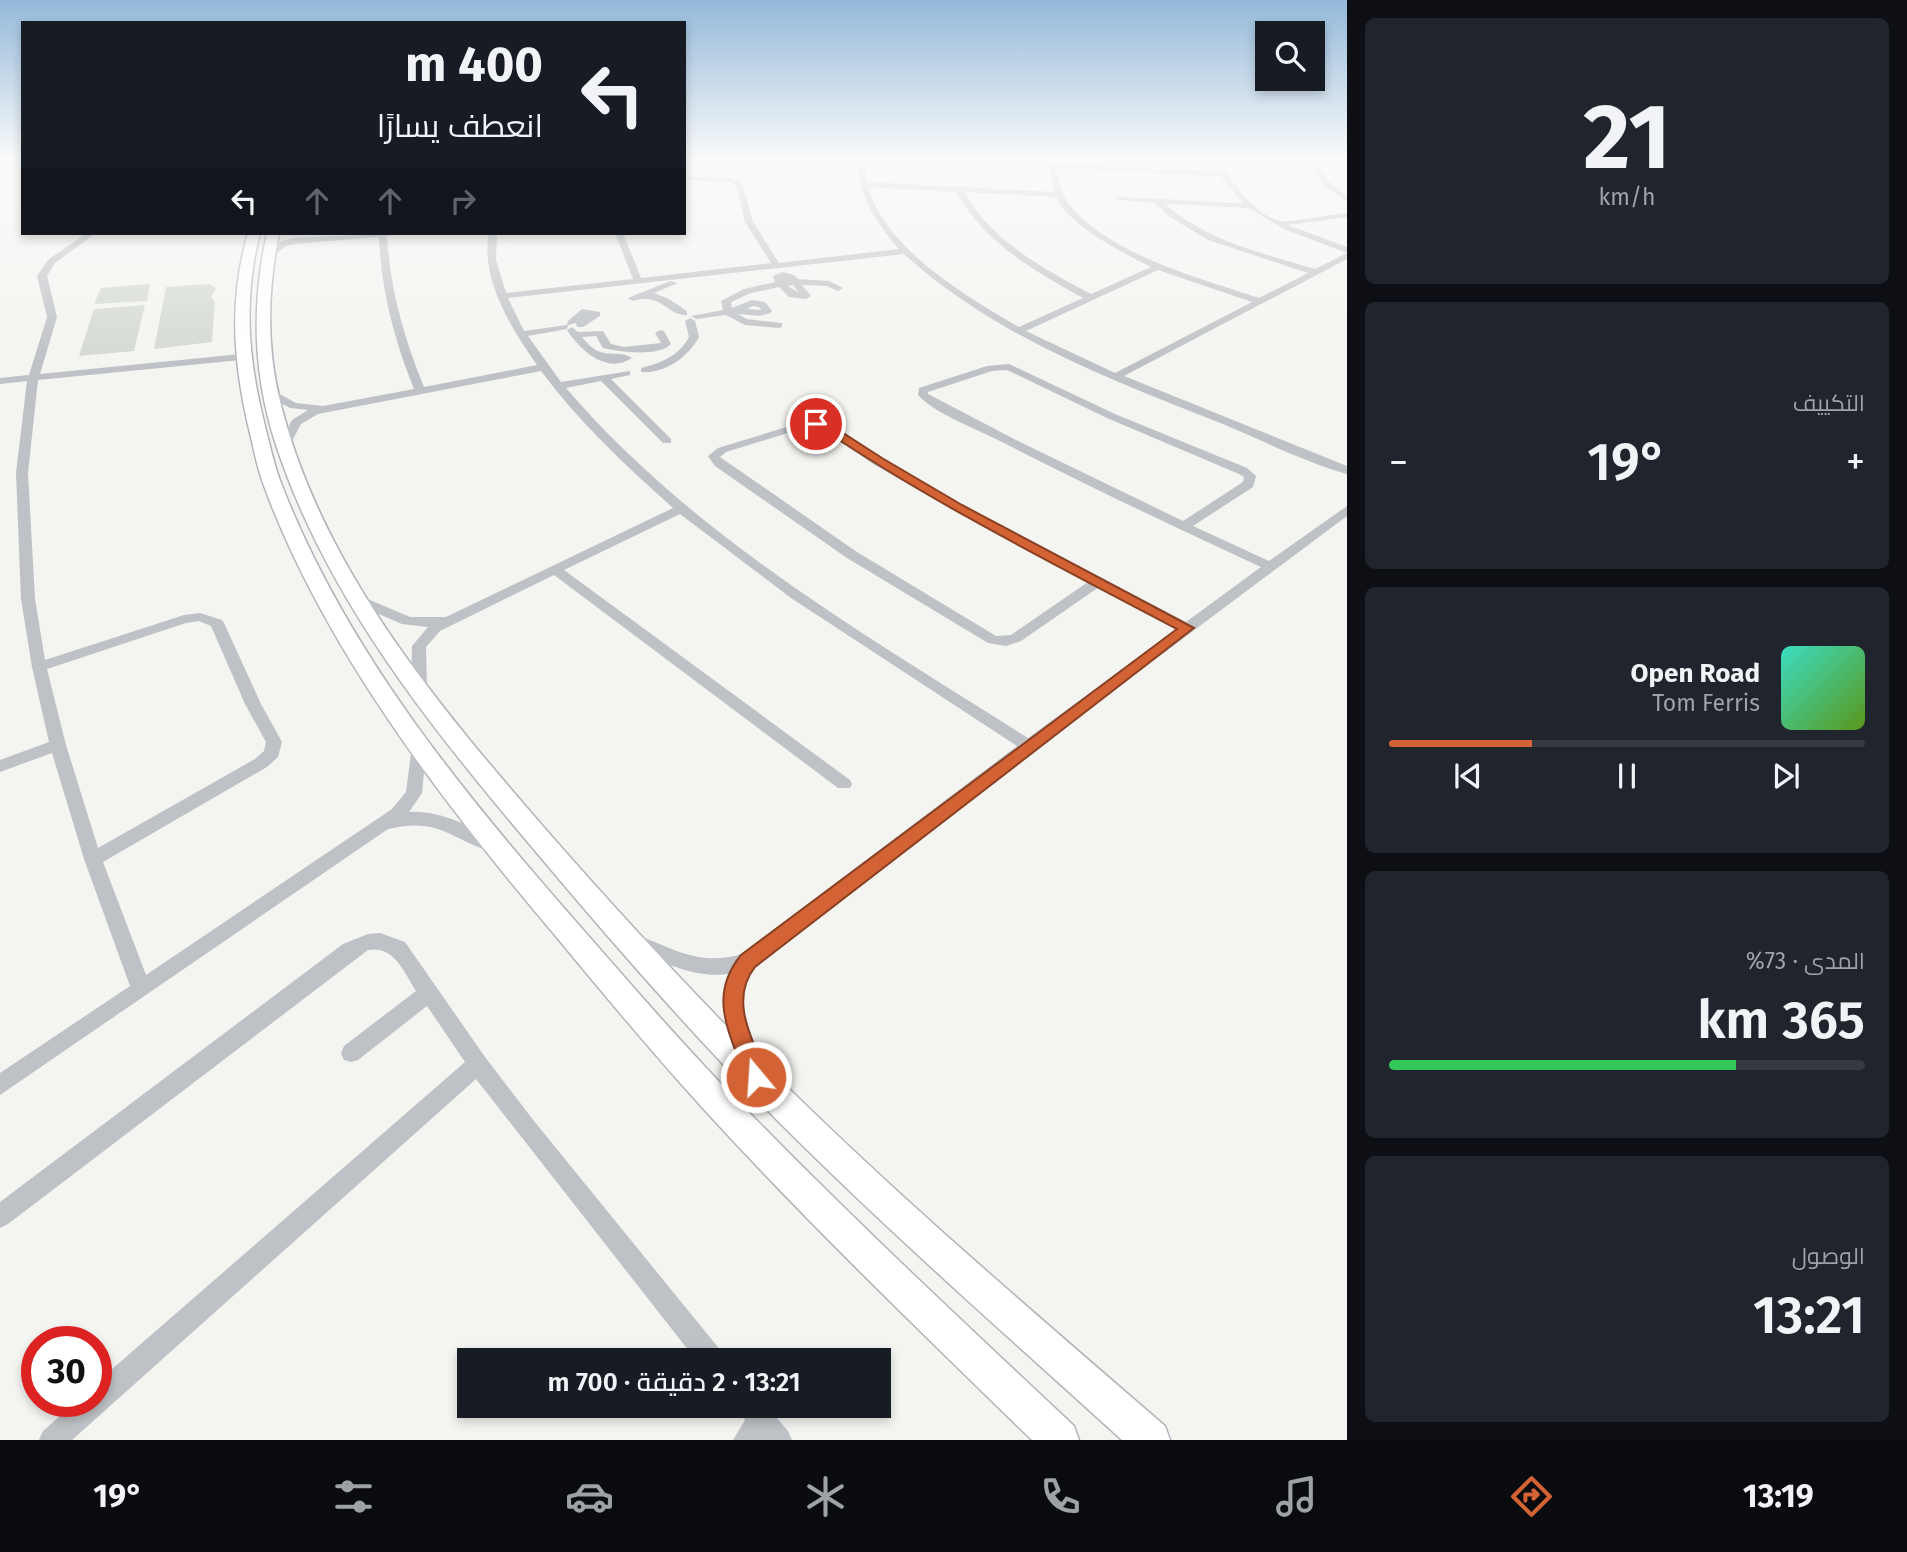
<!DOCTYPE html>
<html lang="ar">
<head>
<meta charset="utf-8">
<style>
  :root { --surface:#171b24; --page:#20242c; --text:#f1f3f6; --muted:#9ea1a6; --line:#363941; --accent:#d36234 }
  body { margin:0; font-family:"Fira Sans",Cairo,sans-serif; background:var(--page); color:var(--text); direction:rtl; height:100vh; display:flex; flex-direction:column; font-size:26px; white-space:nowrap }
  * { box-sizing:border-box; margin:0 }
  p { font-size:23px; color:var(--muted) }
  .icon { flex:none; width:38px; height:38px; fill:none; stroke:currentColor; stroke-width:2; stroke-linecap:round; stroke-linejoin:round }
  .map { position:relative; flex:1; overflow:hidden; direction:ltr }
  .panel { display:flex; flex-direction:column; gap:18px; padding:18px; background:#0d0f14; width:560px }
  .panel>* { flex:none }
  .hud { position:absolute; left:21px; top:21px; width:665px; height:214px; border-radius:0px; box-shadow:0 4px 10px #0003; direction:rtl; background:#171b24; color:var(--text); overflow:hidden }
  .fabs { position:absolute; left:1255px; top:21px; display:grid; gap:14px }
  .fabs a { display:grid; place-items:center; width:70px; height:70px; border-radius:0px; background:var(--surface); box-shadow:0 4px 10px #0003; font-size:35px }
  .speed { position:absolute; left:21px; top:1326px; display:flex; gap:14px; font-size:35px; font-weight:700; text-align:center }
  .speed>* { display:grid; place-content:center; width:91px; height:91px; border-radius:50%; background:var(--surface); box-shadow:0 4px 10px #0003; line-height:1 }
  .speed .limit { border:10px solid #d22; background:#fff; color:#111 }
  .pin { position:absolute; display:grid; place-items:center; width:60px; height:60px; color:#fff; margin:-30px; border:4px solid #fff; border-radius:50%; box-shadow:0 2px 7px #0007 }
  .me { position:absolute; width:77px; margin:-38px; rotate:342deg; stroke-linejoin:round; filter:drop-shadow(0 0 5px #0008) }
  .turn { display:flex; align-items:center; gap:24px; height:147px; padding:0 28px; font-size:32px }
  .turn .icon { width:91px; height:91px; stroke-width:2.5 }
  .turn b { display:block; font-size:49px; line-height:60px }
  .lanes { display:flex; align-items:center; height:66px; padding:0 28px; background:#0003; justify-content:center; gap:35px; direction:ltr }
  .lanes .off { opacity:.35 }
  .big { font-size:52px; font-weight:600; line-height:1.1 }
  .panel .card { flex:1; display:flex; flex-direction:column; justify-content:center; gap:10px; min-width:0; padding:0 24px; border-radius:10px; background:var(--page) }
  .panel .dial { align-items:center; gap:0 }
  .dial b { font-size:91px; line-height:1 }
  .song { display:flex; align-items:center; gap:21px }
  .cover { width:84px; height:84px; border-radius:10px; background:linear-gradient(135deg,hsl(170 70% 55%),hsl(90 70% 35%)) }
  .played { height:7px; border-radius:4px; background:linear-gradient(90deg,var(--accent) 30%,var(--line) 30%) }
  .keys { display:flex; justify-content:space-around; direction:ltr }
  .heat { display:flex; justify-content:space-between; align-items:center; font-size:38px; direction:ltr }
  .charge { height:10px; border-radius:5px; background:linear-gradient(90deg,#34c759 73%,var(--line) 0) }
  .trip { position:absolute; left:457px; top:1348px; width:434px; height:70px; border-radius:0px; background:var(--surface); box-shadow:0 4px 10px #0003; font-weight:600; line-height:70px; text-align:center; direction:rtl }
  .dock { display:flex; height:112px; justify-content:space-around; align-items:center; background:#090b0e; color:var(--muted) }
  .dock .icon { width:49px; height:49px }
  .dock .on { color:var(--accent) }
  .dock b { font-size:32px; color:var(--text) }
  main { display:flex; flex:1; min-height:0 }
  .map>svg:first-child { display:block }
  .green { fill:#d4d9d1 }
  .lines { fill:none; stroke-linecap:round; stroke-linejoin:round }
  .secondary-casing { stroke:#b1b5b9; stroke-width:3 }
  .street { fill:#bec1c5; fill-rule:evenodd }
  .secondary { fill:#fff; fill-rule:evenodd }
  .route { fill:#d36234; stroke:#894022; stroke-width:2 }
</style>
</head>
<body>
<main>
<section class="panel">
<div class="card dial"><b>21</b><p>km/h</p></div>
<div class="card"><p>التكييف</p>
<div class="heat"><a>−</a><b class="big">19°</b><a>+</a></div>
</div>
<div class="card">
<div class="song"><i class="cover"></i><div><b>Open Road</b><p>Tom Ferris</p></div></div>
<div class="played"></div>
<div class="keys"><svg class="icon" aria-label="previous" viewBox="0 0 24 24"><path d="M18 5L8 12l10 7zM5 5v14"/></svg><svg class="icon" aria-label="pause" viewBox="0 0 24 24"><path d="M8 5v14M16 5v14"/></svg><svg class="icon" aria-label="next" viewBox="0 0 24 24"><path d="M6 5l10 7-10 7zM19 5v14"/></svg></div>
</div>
<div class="card"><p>المدى · 73%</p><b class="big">365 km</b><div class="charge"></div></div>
<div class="card"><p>الوصول</p><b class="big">13:21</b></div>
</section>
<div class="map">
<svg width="1347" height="1440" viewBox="0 0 1347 1440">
  <rect width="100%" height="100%" fill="#f4f5f1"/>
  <g class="green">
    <path d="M150 284 147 301 94 304 101 288Z"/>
    <path d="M209 284 216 288 211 297 215 301 212 342 154 349 166 287Z"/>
    <path d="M145 305 134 351 79 356 94 309Z"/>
  </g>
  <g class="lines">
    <g class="secondary-casing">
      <g id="secondary">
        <path d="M248 233H260C243 300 248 359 265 426 270 445 274 465 281 483 345 649 462 792 578 924 629 982 679 1041 734 1097 843 1210 959 1318 1074 1426L1079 1440H1032C923 1334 813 1228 710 1116 656 1057 605 996 554 934 443 803 322 646 263 483 256 464 253 444 248 425 233 359 229 299 248 233Z"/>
        <path d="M267 233H279C268 290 266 344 280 401 321 568 438 705 547 831 632 928 720 1023 813 1112 926 1221 1046 1323 1165 1426L1170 1440H1122C1012 1340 900 1242 794 1137 701 1045 615 946 531 846 429 725 326 597 276 445 253 375 251 305 267 233Z"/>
      </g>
    </g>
    <g class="street">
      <path d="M856 160H864L867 182 1055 192 1048 167 944 160H988L1218 172 1212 160H1220C1229 180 1257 217 1280 221 1294 223 1332 214 1347 213V217L1288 225 1347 247V253L1286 230 1249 208 1165 204C1207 241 1262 253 1315 269L1347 253V259L1124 376 1347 466V474C1305 462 1263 441 1223 424 1111 380 994 336 904 254L508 298 524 331 567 325 568 321 582 309 600 312V316L583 327H577L576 323 568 325 567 329 528 336 561 382 630 371V375L611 379 671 439V443H663L601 381 566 388C693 536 864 634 1028 738L1177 629 1099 587 1021 641 1006 646 988 643 847 558 715 466 708 456 718 448 806 421 829 424 881 458 961 504 1186 622 1261 567C1172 526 1084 484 996 439 974 428 934 413 918 395L919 388 987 366 1009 364 1115 414 1247 468 1256 476 1253 487 1193 526 1269 561 1347 506V516L1034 750 755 967C731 1003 750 1028 763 1064L760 1071 753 1073 746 1071C731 1040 716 1008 729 974 691 979 662 960 627 948L624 942 627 936 634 934C674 948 698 967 742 954L1017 746 791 598 680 514 564 570 850 780 852 784 850 788H838L554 575 440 631 426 647 427 687 424 691H414L411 687 412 646 428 627 402 624 353 603 351 600 353 597H363L410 617H446L673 508C625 465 579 422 541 371L318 414 301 424 289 447H281L279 445 292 420 308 410 290 408 266 395V391H274L296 403 323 406 414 389C394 339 381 290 379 237L294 244 286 246 269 259 262 257 280 242 293 238 399 233 387 236C390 289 404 338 424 387L537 365C511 328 480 279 489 233H497L496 260 506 293 633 279 615 233H623L641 278 771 263 745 222 736 185 728 182 684 180V176L729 178 742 182 753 222 779 263 899 249C875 222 860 196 856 160ZM1055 168 1220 176 1243 203 1117 197 1113 199 1155 203 1170 217 1208 240 1308 273 1259 298C1199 278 1109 255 1068 203 1061 194 1059 178 1055 168ZM868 187 956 192C985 243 1033 270 1083 298L1019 327C966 296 886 250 868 187ZM964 192 1057 197C1066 225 1126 254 1151 267L1091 294C1042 268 992 241 964 192ZM1158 270 1252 302 1115 373 1026 331ZM1007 370 1107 418 1239 474 1244 477 1243 482 1183 521 1016 440 928 394V392L992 371ZM807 427 822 429 873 464 953 510 1088 582 1011 635 996 636 857 552 720 457 726 452Z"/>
      <path d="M1309 160H1317L1328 181 1347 196V202L1322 184Z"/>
      <path d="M87 233H96L55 263 47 276 57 317 40 374 241 354 246 357 241 360 38 380 28 473 35 599 45 660 184 615 200 613 222 620 224 623 261 704 282 742 278 757 267 767 103 862 146 975 392 809 406 792 413 739H425L427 743 422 793 409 812C441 810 470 827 498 840L501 845 498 850 492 852C448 838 440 817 388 829L0 1095V1073L130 986 84 859 52 753 0 772V760L49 742 32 667 21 599 16 473 27 381 0 384V378L29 375 47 317 37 276 49 259ZM199 621 211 626 245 704 266 742 264 751 255 759 98 848 66 745 47 669 186 623Z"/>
      <path d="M783 272 794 275 798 279 829 281 843 288 838 291 827 286 802 285 811 296 806 299 789 297 779 287 751 293 731 302 732 308 752 300 765 302 772 311 770 313 760 316 738 314 747 319 782 323V327L779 328 745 325 726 315 696 319 691 316 723 310 721 301 744 289 775 282 773 276ZM793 285 799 293 788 286ZM753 306 759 307 761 310 747 309Z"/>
      <path d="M670 281 678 283 654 293 669 299 687 311V315C666 316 663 292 633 301L628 298Z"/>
      <path d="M690 318 695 321 699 337C688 357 665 374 641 372V368C661 363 679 356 689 337L685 321Z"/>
      <path d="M572 327 578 332 603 331 611 344 624 347 661 343 655 333 660 330 664 331 671 344C659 357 619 352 603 348L596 336 582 337C603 364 614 347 632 358 607 375 580 350 567 330Z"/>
      <path d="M380 933 405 942 485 1057 534 1121 721 1351 725 1360H696L476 1079 72 1440H39L43 1431 76 1402H96V1383L465 1062 427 1006 358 1060 351 1062 344 1060 341 1053 344 1046 416 991C404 972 394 945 368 950L8 1224 0 1228V1202L343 944 368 934Z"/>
      <path d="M736 1405H766L788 1431 792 1440H733L745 1420Z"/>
    </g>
    <use href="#secondary" class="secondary"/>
  </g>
  <linearGradient id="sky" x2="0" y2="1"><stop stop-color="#94b9da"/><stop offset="0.44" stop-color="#fafaf9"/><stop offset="1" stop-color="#fafaf9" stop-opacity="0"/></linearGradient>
  <rect width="1347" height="361" fill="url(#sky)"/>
  <path class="route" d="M816 420 829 424 882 458 962 505 1194 628 755 967C728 1001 754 1042 767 1077L763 1084 756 1087 748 1084 745 1077C730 1032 707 997 741 955L1177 629C1056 565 934 504 821 428L812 426V421Z"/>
</svg>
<div class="fabs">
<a><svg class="icon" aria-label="search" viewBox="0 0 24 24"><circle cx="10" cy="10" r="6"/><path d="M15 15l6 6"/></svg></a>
</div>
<div class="speed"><div class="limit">30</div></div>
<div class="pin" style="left:816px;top:424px;background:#d93025"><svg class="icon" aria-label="arrive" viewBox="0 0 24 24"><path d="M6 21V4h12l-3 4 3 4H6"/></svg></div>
<svg class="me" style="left:756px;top:1077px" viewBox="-20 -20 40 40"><circle r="17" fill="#d36234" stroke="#fff" stroke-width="3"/><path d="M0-11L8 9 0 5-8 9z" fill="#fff"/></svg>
<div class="trip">13:21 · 2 دقيقة · 700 m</div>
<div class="hud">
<div class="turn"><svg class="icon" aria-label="left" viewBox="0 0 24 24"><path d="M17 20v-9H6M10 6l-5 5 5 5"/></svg><div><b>400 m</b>انعطف يسارًا</div></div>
<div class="lanes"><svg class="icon" aria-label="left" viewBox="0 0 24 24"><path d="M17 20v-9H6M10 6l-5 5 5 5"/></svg><svg class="icon off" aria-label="ahead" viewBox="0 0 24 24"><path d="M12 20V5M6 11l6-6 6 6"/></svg><svg class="icon off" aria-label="ahead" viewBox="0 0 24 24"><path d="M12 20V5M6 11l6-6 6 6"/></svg><svg class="icon off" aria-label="right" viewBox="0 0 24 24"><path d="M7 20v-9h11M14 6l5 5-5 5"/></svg></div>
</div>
</div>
</main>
<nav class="dock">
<b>13:19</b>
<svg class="icon on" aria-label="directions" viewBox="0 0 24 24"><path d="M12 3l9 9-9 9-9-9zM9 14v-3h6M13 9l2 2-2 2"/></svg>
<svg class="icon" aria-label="music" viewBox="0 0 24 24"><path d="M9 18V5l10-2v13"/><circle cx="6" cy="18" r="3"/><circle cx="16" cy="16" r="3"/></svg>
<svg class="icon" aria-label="phone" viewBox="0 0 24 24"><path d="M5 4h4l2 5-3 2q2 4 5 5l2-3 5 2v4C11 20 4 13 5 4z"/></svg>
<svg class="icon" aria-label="climate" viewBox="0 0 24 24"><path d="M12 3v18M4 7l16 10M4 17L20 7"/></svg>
<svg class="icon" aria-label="car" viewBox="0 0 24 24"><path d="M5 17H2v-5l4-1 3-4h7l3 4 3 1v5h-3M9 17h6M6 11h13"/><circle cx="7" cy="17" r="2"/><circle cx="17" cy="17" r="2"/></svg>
<svg class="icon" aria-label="filters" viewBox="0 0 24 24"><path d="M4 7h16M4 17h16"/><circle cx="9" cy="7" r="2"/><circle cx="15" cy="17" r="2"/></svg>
<b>19°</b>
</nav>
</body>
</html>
